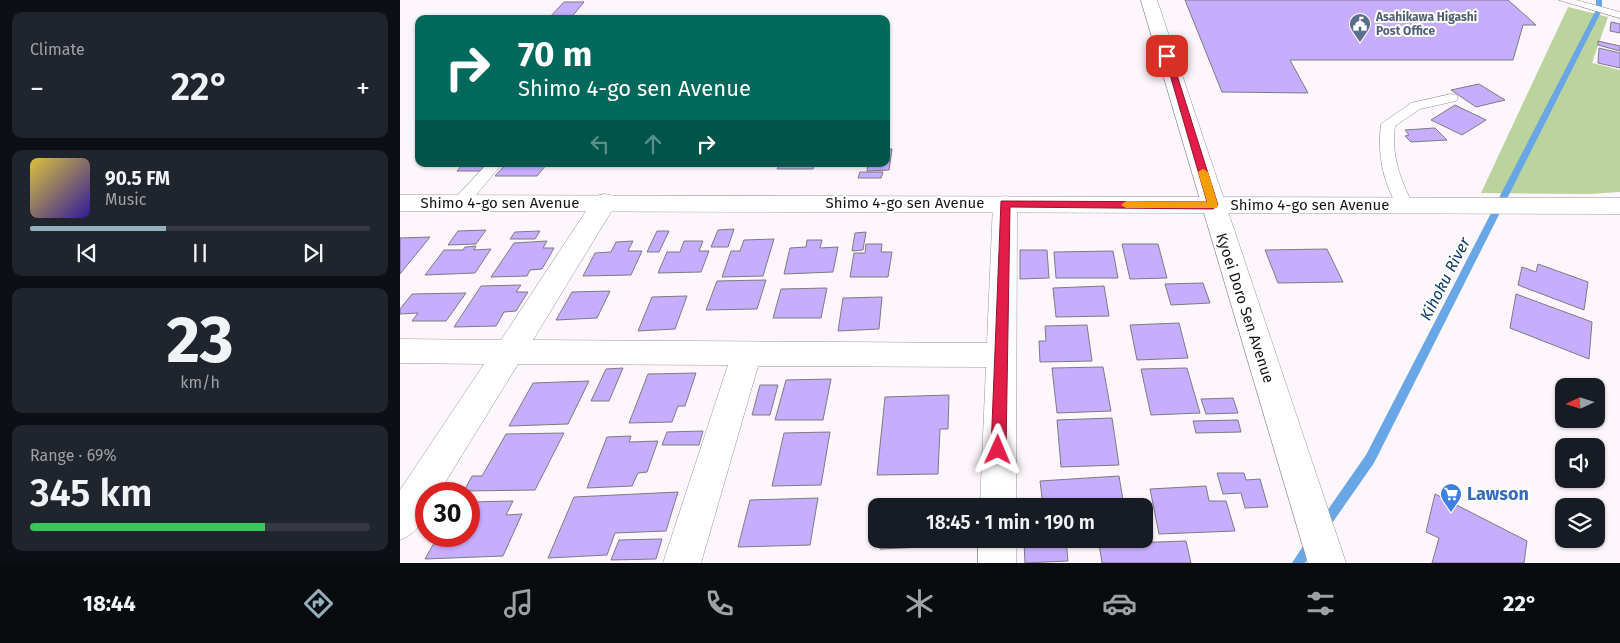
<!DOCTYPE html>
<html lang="en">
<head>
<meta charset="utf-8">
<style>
  :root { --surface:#171b24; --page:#20242c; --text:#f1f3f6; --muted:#9ea1a6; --line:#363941; --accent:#93b0bc }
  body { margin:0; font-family:"Fira Sans",sans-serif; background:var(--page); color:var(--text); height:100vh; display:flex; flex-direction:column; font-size:19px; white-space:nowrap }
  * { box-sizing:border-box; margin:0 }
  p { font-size:16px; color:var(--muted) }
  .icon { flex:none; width:28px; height:28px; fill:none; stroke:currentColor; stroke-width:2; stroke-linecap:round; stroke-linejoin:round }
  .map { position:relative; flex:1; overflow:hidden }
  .panel { display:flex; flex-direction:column; gap:12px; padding:12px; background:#0d0f14; width:400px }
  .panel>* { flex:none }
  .top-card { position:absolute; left:15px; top:15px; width:475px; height:152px; border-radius:10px; box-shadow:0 1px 4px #0004; background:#00695c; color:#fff; overflow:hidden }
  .needle { width:32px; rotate:266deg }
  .fabs { position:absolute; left:1155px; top:378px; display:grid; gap:10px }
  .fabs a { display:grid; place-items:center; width:50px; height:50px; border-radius:10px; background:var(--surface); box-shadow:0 1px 4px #0004; font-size:25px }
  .speed { position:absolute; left:15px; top:482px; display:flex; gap:10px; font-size:25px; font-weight:700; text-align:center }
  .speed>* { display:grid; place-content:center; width:65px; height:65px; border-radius:50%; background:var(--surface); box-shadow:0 1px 4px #0004; line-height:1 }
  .speed .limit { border:8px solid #d22; background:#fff; color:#111 }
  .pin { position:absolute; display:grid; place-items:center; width:42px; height:42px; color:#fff; margin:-21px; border-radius:10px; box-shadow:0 2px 8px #0006 }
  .me { position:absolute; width:55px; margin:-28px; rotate:1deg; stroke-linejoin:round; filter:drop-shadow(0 0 4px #0008) }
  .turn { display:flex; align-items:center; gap:18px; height:105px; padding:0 20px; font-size:22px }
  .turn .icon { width:65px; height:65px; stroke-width:2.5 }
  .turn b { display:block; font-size:35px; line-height:42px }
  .lanes { display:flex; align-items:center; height:48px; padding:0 20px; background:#0003; justify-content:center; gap:25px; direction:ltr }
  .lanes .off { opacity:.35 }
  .big { font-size:38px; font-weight:600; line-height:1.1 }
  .panel .card { flex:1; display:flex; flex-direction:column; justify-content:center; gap:8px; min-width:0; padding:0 18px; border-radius:10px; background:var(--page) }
  .panel .dial { align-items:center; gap:0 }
  .dial b { font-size:65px; line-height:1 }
  .song { display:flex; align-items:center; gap:15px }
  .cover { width:60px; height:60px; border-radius:8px; background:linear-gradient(135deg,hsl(50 70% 55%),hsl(250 70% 35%)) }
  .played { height:5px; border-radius:2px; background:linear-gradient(90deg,var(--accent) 40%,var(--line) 40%) }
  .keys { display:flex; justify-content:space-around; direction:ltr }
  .heat { display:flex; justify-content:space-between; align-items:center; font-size:28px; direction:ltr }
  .charge { height:8px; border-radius:4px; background:linear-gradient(90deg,#34c759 69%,var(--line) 0) }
  .trip { position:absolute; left:468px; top:498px; width:285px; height:50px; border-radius:10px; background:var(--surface); box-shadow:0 1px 4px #0004; font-weight:600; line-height:50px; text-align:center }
  .tabs { display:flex; height:80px; justify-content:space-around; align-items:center; background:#090b0e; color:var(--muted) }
  .tabs .icon { width:35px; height:35px }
  .tabs .current { color:var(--accent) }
  .tabs b { font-size:22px; color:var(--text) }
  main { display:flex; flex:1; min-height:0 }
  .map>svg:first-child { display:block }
  .green { fill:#bbd39c }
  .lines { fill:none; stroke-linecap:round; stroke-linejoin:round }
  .stream { fill:#68a6e6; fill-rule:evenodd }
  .building { fill:#c6adfd; stroke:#7c7b81 }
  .service-casing { stroke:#999499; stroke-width:1 }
  .minor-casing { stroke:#999499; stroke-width:1 }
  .tertiary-casing { stroke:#999499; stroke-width:1 }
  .service { fill:#fff; fill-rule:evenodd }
  .minor { fill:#fff; fill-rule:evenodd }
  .tertiary { fill:#fff; fill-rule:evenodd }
  .route { fill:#e11d48; stroke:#92132f }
  .slow { fill:#f59e0b }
  .labels { text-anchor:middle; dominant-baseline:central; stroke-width:4; stroke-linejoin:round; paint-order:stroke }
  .far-service-label { font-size:12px; font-weight:bold; fill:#4e5e75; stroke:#fff; text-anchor:start }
  .street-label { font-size:15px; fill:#161416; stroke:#fff }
  .water-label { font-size:16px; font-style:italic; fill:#0c3962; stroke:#fff }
  .near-shop-label { font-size:18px; font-weight:bold; fill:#366cbe; stroke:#fff; text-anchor:start }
</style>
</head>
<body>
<main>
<section class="panel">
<div class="card"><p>Climate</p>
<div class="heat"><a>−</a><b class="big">22°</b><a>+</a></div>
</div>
<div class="card">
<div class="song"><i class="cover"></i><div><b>90.5 FM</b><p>Music</p></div></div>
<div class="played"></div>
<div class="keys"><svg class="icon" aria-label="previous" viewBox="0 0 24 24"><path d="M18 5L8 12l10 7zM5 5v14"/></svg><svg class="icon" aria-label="pause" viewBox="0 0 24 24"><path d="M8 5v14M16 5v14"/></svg><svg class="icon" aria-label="next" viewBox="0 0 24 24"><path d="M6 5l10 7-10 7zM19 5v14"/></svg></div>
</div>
<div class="card dial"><b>23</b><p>km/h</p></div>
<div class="card"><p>Range · 69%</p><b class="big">345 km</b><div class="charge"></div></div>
</section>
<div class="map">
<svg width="1220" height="563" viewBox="0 0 1220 563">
  <rect width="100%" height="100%" fill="#fdf6fc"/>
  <path class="green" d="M1168 7 1208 17 1192 63 1220 70V192L1189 194 1081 193Z"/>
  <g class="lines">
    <g class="stream">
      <path d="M1196 0H1202V10L974 463 928 529 924 531 920 529 918 525 920 521 966 455 1196 10Z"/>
      <path d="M911 538 915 540 917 544 905 563H892L907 540Z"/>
    </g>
  </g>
  <g class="building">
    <path d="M785 0H1108L1136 25H1123L1113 60H890L908 93 822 92Z"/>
    <path d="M164 2H184L170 19H148Z"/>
    <path d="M1211 22 1220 24V33L1210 31Z"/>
    <path d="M1198 41 1220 46V51L1198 45Z"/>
    <path d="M1199 48 1220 53V68L1198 63Z"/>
    <path d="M1079 84 1105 100 1076 107 1051 90Z"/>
    <path d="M1055 105 1086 120 1062 135 1031 120Z"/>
    <path d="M1035 128 1047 140 1011 142 1005 136 1009 135 1005 130Z"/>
    <path d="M486 149H492L489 170 467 171 468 164H486Z"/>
    <path d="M63 164H86L80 171H57Z"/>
    <path d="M106 164H147L137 176H95Z"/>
    <path d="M380 164H415L413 169H377Z"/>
    <path d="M460 172H483L481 178H458Z"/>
    <path d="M334 229 328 247H311L318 230Z"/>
    <path d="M86 230 76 244 48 245 58 231Z"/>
    <path d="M140 231 135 239H110L115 232Z"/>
    <path d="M257 231H269L259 252H247Z"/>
    <path d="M466 232 463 250 452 251 455 233Z"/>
    <path d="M30 237 0 274V238Z"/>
    <path d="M374 239 363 276 322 277 331 251H340L344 240Z"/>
    <path d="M407 240H422L420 248 438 247 433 272 384 274 390 248 406 247Z"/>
    <path d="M147 241 143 248H154L142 269 130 270 127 276 91 277 114 243Z"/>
    <path d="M233 241 228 251H242L231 275 183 276 195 253 211 252 216 242Z"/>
    <path d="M284 241H303L299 251H309L301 272 258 273 267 252H280Z"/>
    <path d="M466 244H482L481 252H492L488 277H450L454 253H465Z"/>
    <path d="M722 244H758L767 278 730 279Z"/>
    <path d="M76 246 74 250 91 249 75 273 25 275 44 250H63L65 247Z"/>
    <path d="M927 249 943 282 878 283 865 250Z"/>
    <path d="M620 250H647L649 278 620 279Z"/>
    <path d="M713 251 718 278H656L654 252Z"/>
    <path d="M1138 264 1188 282 1184 310 1118 285 1122 267 1136 272Z"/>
    <path d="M366 280 357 309 306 310 317 281Z"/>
    <path d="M803 283 810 303 771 305 765 284Z"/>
    <path d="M121 285 116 292H128L116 311 104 312 96 326 54 327 81 286Z"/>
    <path d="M704 286 709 316 656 317 653 288Z"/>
    <path d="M427 288 421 318H373L381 289Z"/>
    <path d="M210 291 197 318 156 320 172 292Z"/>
    <path d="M66 293 46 321H12L18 313 0 314V309L12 294Z"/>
    <path d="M1116 294 1192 322 1189 359 1110 328Z"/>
    <path d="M287 296 275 329 238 331 252 297Z"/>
    <path d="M482 297 479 329 438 331 443 298Z"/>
    <path d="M779 323 788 358 737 360 730 325Z"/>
    <path d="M687 325 692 361 640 362 639 341H646L645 326Z"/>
    <path d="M703 367 711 411 657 413 652 368Z"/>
    <path d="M223 368 209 401H191L206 369Z"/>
    <path d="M787 368 800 413 751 415 741 369Z"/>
    <path d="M296 373 285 406H278L272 422 229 423 248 374Z"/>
    <path d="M431 379 423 420H375L386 380Z"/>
    <path d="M189 381 168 424 109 426 133 383Z"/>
    <path d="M360 385H378L370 415H352Z"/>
    <path d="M549 395 548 429H540L538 474 477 475 485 397Z"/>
    <path d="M833 398 838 413 806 414 801 399Z"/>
    <path d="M712 418 719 465 661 467 657 420Z"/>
    <path d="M838 420 841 432 796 433 793 421Z"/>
    <path d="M303 431 299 445H262L267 432Z"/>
    <path d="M430 432 421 485 372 486 384 433Z"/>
    <path d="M164 433 135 490 64 491 72 476H82L106 434Z"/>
    <path d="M231 436 229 442 258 441 247 472 238 473 232 486 187 488 207 437Z"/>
    <path d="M817 473H844L846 480 860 479 868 507 845 508 841 493 823 494Z"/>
    <path d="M719 476 724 506H643L640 481Z"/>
    <path d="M806 486 809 501H826L835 531 759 534 750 489Z"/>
    <path d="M278 492 266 531 215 533 207 555 148 558 174 497Z"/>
    <path d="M1035 494 1127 541 1124 563H1032L1039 538 1026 532Z"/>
    <path d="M418 498 410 545 338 547 350 500Z"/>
    <path d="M113 501 106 515 122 514 103 556 25 559 38 536H69V502Z"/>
    <path d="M262 539 256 559 211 560 219 540Z"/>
    <path d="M481 539H567V545L480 549Z"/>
    <path d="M666 540 668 561 625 563 624 541Z"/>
    <path d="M786 541 791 563H702L699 544Z"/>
  </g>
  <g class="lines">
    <g class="service-casing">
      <g id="service">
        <path d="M1159 0H1176L1220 12V18Z"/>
        <path d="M1051 94 1056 95 1058 98 1056 101 1020 109 995 126C991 156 1000 178 1013 205L1011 209H999C983 183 977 154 981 124L1011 103Z"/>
        <path d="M87 164H102L66 207H54L52 203 54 199Z"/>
      </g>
    </g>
    <g class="minor-casing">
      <g id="minor">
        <path d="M741 0H757L946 563H908Z"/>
        <path d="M205 194 214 196 217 202 133 340 587 343 593 204 596 198 605 196 614 198 617 204 616 506H580L586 367 358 366 301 563H263L328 365 118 364 38 494H26C26 516 22 531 0 540V490L84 364 0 363V339L101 340 196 196Z"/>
        <rect x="578" y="539" width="38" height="24"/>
      </g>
    </g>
    <g class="tertiary-casing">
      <path id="tertiary" d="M0 195 1220 198V214L0 211Z"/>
    </g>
    <use href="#service" class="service"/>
    <use href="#minor" class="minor"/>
    <use href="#tertiary" class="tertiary"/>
  </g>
  <path class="route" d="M764 54 771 56 818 205 813 209 610 207 606 450 603 454 598 456 594 454 591 450 601 201 807 202Z"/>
  <path class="slow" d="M803 169 808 172 818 205 817 208H726L721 205 726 201 807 202 798 172Z"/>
  <defs>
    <g id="civic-pin" transform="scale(1.125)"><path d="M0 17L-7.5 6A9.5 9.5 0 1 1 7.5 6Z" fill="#5c6f8a" stroke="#fff"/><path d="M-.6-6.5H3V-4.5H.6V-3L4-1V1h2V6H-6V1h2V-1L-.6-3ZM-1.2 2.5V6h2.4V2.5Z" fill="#fff"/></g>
    <g id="supermarket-pin" transform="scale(1.125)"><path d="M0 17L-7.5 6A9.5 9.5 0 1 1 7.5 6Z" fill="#3f7fe0" stroke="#fff"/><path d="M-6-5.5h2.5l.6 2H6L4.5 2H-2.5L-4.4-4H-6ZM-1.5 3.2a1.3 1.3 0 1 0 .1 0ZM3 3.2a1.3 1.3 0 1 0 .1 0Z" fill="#fff"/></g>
  </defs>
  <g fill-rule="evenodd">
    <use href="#civic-pin" x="960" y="24"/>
    <use href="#supermarket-pin" x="1051" y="494"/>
  </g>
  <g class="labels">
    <g class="far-service-label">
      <text x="976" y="17">Asahikawa Higashi<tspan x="976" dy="14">Post Office</tspan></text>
    </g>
    <g class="street-label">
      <text x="100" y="203">Shimo 4-go sen Avenue</text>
      <text x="505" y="203">Shimo 4-go sen Avenue</text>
      <text x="910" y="205">Shimo 4-go sen Avenue</text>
      <text transform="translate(845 308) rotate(72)">Kyoei Doro Sen Avenue</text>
    </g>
    <g class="water-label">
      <text transform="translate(1045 279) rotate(-63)">Kihoku River</text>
    </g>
    <g class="near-shop-label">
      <text x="1067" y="494">Lawson</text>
    </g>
  </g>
</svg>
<div class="fabs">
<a><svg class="needle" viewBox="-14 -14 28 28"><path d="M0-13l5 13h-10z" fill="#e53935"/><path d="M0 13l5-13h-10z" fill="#9ea1a6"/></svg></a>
<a><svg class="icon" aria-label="sound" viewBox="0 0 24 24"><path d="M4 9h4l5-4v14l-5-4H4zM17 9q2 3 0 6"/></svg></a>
<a><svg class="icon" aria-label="layers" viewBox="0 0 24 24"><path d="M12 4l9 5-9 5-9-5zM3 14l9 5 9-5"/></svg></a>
</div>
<div class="speed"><div class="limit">30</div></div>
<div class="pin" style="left:767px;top:56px;background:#d93025"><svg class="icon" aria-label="arrive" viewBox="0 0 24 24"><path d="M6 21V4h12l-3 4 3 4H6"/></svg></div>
<svg class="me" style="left:598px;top:450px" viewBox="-20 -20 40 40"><path d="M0-17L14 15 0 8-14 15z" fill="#e11d48" stroke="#fff" stroke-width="4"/></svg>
<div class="trip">18:45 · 1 min · 190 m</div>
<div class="top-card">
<div class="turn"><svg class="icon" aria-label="right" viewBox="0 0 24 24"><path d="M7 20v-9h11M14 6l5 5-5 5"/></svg><div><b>70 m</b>Shimo 4-go sen Avenue</div></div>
<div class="lanes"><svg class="icon off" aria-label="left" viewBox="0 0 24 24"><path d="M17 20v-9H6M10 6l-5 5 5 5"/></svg><svg class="icon off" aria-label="ahead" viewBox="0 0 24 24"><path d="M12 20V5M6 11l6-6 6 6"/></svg><svg class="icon" aria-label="right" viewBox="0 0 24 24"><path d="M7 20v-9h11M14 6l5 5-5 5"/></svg></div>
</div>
</div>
</main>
<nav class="tabs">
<b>18:44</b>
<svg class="icon current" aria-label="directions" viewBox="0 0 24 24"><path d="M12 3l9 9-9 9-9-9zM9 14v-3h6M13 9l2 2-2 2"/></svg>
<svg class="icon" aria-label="music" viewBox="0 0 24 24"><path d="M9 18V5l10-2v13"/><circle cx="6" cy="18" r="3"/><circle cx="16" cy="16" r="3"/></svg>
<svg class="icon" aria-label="phone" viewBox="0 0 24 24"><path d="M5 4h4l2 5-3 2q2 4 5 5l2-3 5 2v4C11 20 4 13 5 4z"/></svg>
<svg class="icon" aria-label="climate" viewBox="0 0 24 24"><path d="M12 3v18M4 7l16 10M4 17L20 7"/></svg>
<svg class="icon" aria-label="car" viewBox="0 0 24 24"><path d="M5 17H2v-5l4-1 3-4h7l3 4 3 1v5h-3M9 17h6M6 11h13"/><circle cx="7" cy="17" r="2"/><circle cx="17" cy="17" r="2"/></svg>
<svg class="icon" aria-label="filters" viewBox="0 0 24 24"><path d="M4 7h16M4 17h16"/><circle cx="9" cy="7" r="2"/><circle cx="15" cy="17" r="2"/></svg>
<b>22°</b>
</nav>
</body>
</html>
